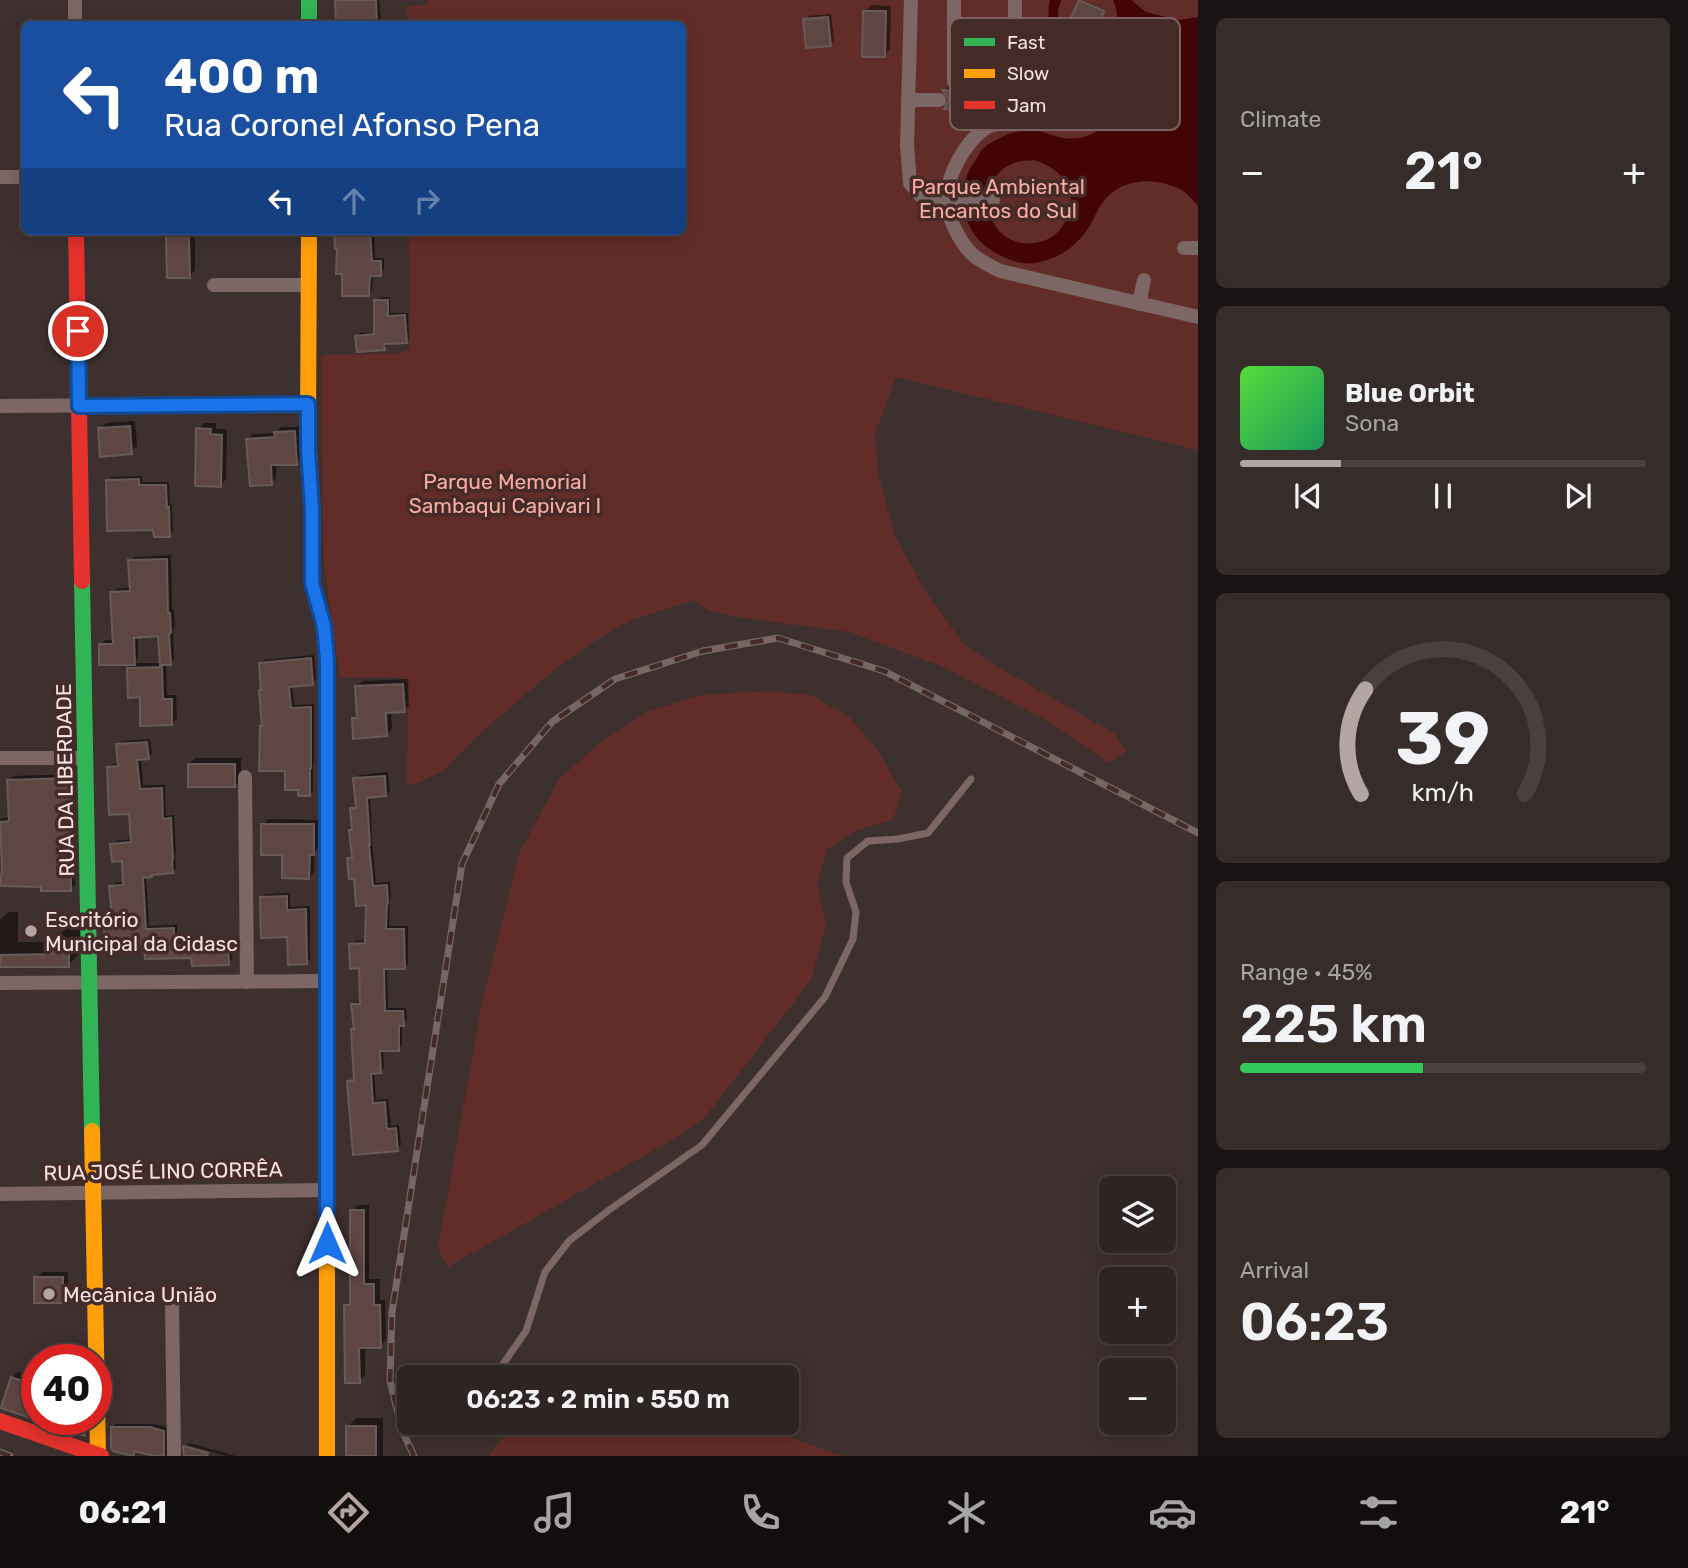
<!DOCTYPE html>
<html lang="en">
<head>
<meta charset="utf-8">
<style>
  :root { --surface:#2e2422; --page:#362c2a; --text:#f1f3f6; --muted:#a7a4a5; --line:#494140; --accent:#b4a4a2 }
  body { margin:0; font-family:Rubik,sans-serif; background:var(--page); color:var(--text); height:100vh; display:flex; flex-direction:column; font-size:26px; white-space:nowrap }
  * { box-sizing:border-box; margin:0 }
  p { font-size:23px; color:var(--muted) }
  .icon { flex:none; width:38px; height:38px; fill:none; stroke:currentColor; stroke-width:2; stroke-linecap:round; stroke-linejoin:round }
  .map { position:relative; flex:1; overflow:hidden }
  .drawer { display:flex; flex-direction:column; gap:18px; padding:18px; background:#191413; width:490px }
  .drawer>* { flex:none }
  .top-card { position:absolute; left:21px; top:21px; width:665px; height:214px; border-radius:10px; box-shadow:0 4px 18px #0003,0 0 0 2px var(--line); background:#1a4fa0; color:#fff; overflow:hidden }
  .controls { position:absolute; left:1099px; top:1176px; display:grid; gap:14px }
  .controls a { display:grid; place-items:center; width:77px; height:77px; border-radius:10px; background:var(--surface); box-shadow:0 4px 18px #0003,0 0 0 2px var(--line); font-size:35px }
  .speed { position:absolute; left:21px; top:1344px; display:flex; gap:14px; font-size:35px; font-weight:700; text-align:center }
  .speed>* { display:grid; place-content:center; width:91px; height:91px; border-radius:50%; background:var(--surface); box-shadow:0 4px 18px #0003,0 0 0 2px var(--line); line-height:1 }
  .speed .limit { border:10px solid #d22; background:#fff; color:#111 }
  .pin { position:absolute; display:grid; place-items:center; width:60px; height:60px; color:#fff; margin:-30px; border:4px solid #fff; border-radius:50%; box-shadow:0 2px 7px #0007 }
  .me { position:absolute; width:77px; margin:-38px; rotate:0deg; stroke-linejoin:round; filter:drop-shadow(0 0 5px #0008) }
  .turn { display:flex; align-items:center; gap:24px; height:147px; padding:0 28px; font-size:32px }
  .turn .icon { width:91px; height:91px; stroke-width:2.5 }
  .turn b { display:block; font-size:49px; line-height:60px }
  .lanes { display:flex; align-items:center; height:66px; padding:0 28px; background:#0003; justify-content:center; gap:35px; direction:ltr }
  .lanes .off { opacity:.35 }
  .big { font-size:52px; font-weight:600; line-height:1.1 }
  .drawer .widget { flex:1; display:flex; flex-direction:column; justify-content:center; gap:10px; min-width:0; padding:0 24px; border-radius:10px; background:var(--page) }
  .drawer .dial { align-items:center; gap:0 }
  .dial svg { height:182px; overflow:visible; fill:none; stroke:var(--line); stroke-width:7; stroke-linecap:round; text-anchor:middle }
  .dial text { fill:var(--text); stroke:none }
  .song { display:flex; align-items:center; gap:21px }
  .cover { width:84px; height:84px; border-radius:10px; background:linear-gradient(135deg,hsl(110 70% 55%),hsl(150 70% 35%)) }
  .played { height:7px; border-radius:4px; background:linear-gradient(90deg,var(--accent) 25%,var(--line) 25%) }
  .keys { display:flex; justify-content:space-around; direction:ltr }
  .heat { display:flex; justify-content:space-between; align-items:center; font-size:38px; direction:ltr }
  .charge { height:10px; border-radius:5px; background:linear-gradient(90deg,#34c759 45%,var(--line) 0) }
  .trip { position:absolute; left:397px; top:1365px; width:402px; height:70px; border-radius:10px; background:var(--surface); box-shadow:0 4px 18px #0003,0 0 0 2px var(--line); font-weight:600; line-height:70px; text-align:center }
  .menu { display:flex; height:112px; justify-content:space-around; align-items:center; background:#120e0e; color:var(--muted) }
  .menu .icon { width:49px; height:49px }
  .menu .selected { color:var(--accent) }
  .menu b { font-size:32px; color:var(--text) }
  main { display:flex; flex:1; min-height:0 }
  .map>svg:first-child { display:block }
  .green { fill:#622d28 }
  .water { fill:#430405; fill-rule:evenodd }
  .shadow { fill:#0007; fill-rule:evenodd }
  .building { fill:#5e4643; stroke:#675b59; stroke-width:2 }
  .lines { fill:none; stroke-linecap:round; stroke-linejoin:round }
  .lane { stroke:#7c6765; stroke-width:7 }
  .street { stroke:#7c6765; stroke-width:14 }
  .fast { stroke:#30b455; stroke-width:16 }
  .slow { stroke:#ff9f0a; stroke-width:16 }
  .jam { stroke:#e5322d; stroke-width:16 }
  .rail-casing { stroke:#766765; stroke-width:7 }
  .rail { stroke:#442b28; stroke-width:4.5; stroke-dasharray:13; stroke-linecap:butt }
  .route-casing { stroke:#114b97; stroke-width:18 }
  .route { stroke:#1a73e8; stroke-width:12 }
  .poi-dot { fill:#b4a4a2; stroke:#442b28; stroke-width:2.5 }
  .labels { text-anchor:middle; dominant-baseline:central; stroke-width:7; stroke-linejoin:round; paint-order:stroke }
  .park-label { font-size:21px; fill:#faaca2; stroke:#442b28 }
  .street-label { font-size:21px; fill:#f4e3e0; stroke:#442b28 }
  .poi-label { font-size:21px; fill:#f4e3e0; stroke:#442b28; text-anchor:start }
  .key { fill:#442b28; stroke:#79625f; stroke-width:2 }
  .key-label { font-size:19px; fill:#f4e3e0 }
</style>
</head>
<body>
<main>
<div class="map">
<svg width="1198" height="1456" viewBox="0 0 1198 1456">
  <rect width="100%" height="100%" fill="#3e302e"/>
  <g class="green">
    <path d="M428 0H1198V450L896 377 887 402 875 432 878 474 895 536 925 591 963 643 989 662 1114 733 1126 751 1109 763 1046 720 941 666 849 632 738 617 707 610 694 600 629 621 590 644 559 666 479 734 442 772 417 783 407 785 408 685 402 677 340 678 323 557 321 357 325 355 403 353 410 349 409 231H682V24H407V6L428 5Z"/>
    <path d="M769 691 810 695 848 716 877 749 902 792 893 820 857 830 827 849 817 882 826 925 811 980 706 1116 679 1136 448 1267 438 1248 483 998 519 854 559 779 600 743 649 711 700 695Z"/>
    <path d="M519 1423H748L843 1456H489L499 1442Z"/>
  </g>
  <path class="water" d="M1050 0H1062C1058 7 1057 14 1059 22 1069 63 1133 43 1113 0H1131L1146 12 1179 20 1198 17V206C1193 201 1189 195 1183 191 1162 179 1133 177 1113 192 1103 199 1097 211 1092 222 1080 244 1059 260 1034 263 1020 265 1006 259 994 252 961 233 953 191 975 161 978 157 980 151 984 148 989 143 996 140 1002 137 1011 132 1027 129 1038 131 1045 132 1051 135 1058 137 1084 143 1109 131 1116 105 1119 97 1117 88 1114 80 1109 66 1097 57 1083 53 1079 52 1072 53 1068 51 1049 41 1046 18 1050 0ZM1034 160C1066 170 1082 196 1062 227 1057 234 1049 240 1040 242 983 255 969 174 1018 162 1023 160 1029 161 1034 160Z"/>
  <g class="shadow">
    <path d="M337 0H379L381 23 379 24H338Z"/>
    <path d="M1082 0 1104 10 1093 34 1081 1Z"/>
    <path d="M871 5 891 6 890 49 884 56 865 12Z"/>
    <path d="M831 14 834 40 830 44 805 20 809 16Z"/>
    <path d="M972 85 971 95 974 101 970 104 950 99 945 90 948 87H960Z"/>
    <path d="M174 231H195V270L189 276 168 237Z"/>
    <path d="M336 231H374L375 258H384V270L380 274H373L372 291 369 295 344 273 339 247H336Z"/>
    <path d="M390 297V313H408L409 338 406 341 387 342V345L384 348 357 337 360 333 376 332V301L379 298Z"/>
    <path d="M135 421 137 446 131 452 99 429 106 423Z"/>
    <path d="M204 423H216V429H227L226 479 220 485 198 429Z"/>
    <path d="M281 427H299L301 458 296 463H276V478L271 483 248 439 253 434 276 433Z"/>
    <path d="M142 476V482H169L170 505 172 504 173 531 169 535 155 528 108 481 112 477Z"/>
    <path d="M171 555 172 609H174L175 627 173 629 174 659 170 663 166 664 167 695H176L177 718 172 723 141 695 128 668 134 663 100 645 105 640H115L112 593 116 589 131 587 130 561 134 557ZM160 634 161 663H134L138 659V636Z"/>
    <path d="M314 655 316 679 313 683 292 685 294 705 314 704V762L313 764V791L309 795 300 788 286 769 264 724 260 664 264 660Z"/>
    <path d="M408 679 409 705 404 711H391L392 729 387 734 353 719 358 714 357 687 362 681Z"/>
    <path d="M150 739 152 754 148 757 141 758 143 785H165L166 816 174 815 176 854 175 855 176 868 172 872 146 876 149 926 177 925V942L232 940V959L228 963 193 956 106 929 110 925H114L111 887 115 883 124 882 123 859 112 844 116 841 132 839 131 812 109 768 113 764 119 763 118 745 122 741Z"/>
    <path d="M196 758H241V780L234 786 189 764Z"/>
    <path d="M388 772 390 791 386 795 370 796 372 840 376 883 390 882 391 898 390 899 389 926H408V964L404 968H387L388 1008H406L407 1020 402 1024V1045L399 1049H383L384 1068 380 1072H374L376 1100 388 1099 391 1126 399 1125 401 1145 397 1149 349 1082 353 1078H356L353 1030 355 1027 353 1005 357 1001H362L361 967 351 945 355 941 367 940V903L349 859 353 855 351 831 353 828 352 809 357 805 355 779 359 775Z"/>
    <path d="M74 774 75 801 73 802 75 830 72 832 75 857V885L70 889 3 836H0V820L2 818 10 817 9 781 14 776Z"/>
    <path d="M268 819 319 820V847L315 851 314 872 309 878 284 853 263 825Z"/>
    <path d="M290 893V907L310 906V959L306 962 262 898 266 894Z"/>
    <path d="M8 912H18V942H54V940L67 927H81V952L68 965H0V920Z"/>
    <path d="M358 1205H369V1279H380V1300H385L386 1340 380 1346H365V1375L359 1381 346 1306 352 1300V1211Z"/>
    <path d="M42 1272H68V1295L62 1301 36 1278Z"/>
    <path d="M18 1372 37 1378V1418L3 1407 12 1378Z"/>
    <path d="M357 1418H383V1456H348V1426Z"/>
    <path d="M39 1419H90V1429L84 1434Z"/>
    <path d="M116 1424H155L167 1427 168 1454 166 1456H160L138 1450 134 1454 112 1427Z"/>
    <path d="M189 1443 236 1456H227L187 1445Z"/>
  </g>
  <g class="building">
    <path d="M335 0H376L377 24H336Z"/>
    <path d="M1079 0 1104 11 1092 37 1074 29V24L1070 20Z"/>
    <path d="M863 11H886L885 57H862Z"/>
    <path d="M828 17 831 46 806 48 803 19Z"/>
    <path d="M960 88H969L968 99 971 106 944 109 949 99 942 90 955 91Z"/>
    <path d="M334 231 355 233 370 232 372 261H381V276H370L369 296H342V274H336L337 249H335Z"/>
    <path d="M166 236H189L190 278H167Z"/>
    <path d="M374 300H388V316L405 315 407 343 384 344 385 350 357 352 355 336 374 334Z"/>
    <path d="M130 426 132 454 100 457 98 428Z"/>
    <path d="M196 428 211 429 210 434 222 435 221 487 195 486Z"/>
    <path d="M295 431 297 465H271L272 485 250 486 246 439 275 437 274 432Z"/>
    <path d="M139 479V485H166L167 508 169 507 170 537H154L153 530 107 531 106 480Z"/>
    <path d="M167 559 168 613H170L171 633 169 634 171 665H160L158 636 134 638 135 665H99V644H113L110 592 130 591 128 560Z"/>
    <path d="M311 658 313 685 289 687 291 708 311 707V768H310V796H298V790H285V771H259L260 726H262L259 690H261L259 663Z"/>
    <path d="M162 667 163 699H172V725L140 726V697L128 698 127 668Z"/>
    <path d="M403 684 405 712 386 713 387 736 353 739 352 718H357L355 686Z"/>
    <path d="M147 742 149 759 137 760 140 789 162 788 163 819 171 818 173 859 172 860 173 873 152 875V877L143 878 146 929 174 928V945L228 943 229 965 192 966 191 958 145 959 144 944 105 945 104 928H113L109 886 123 885 122 861 112 862 110 844 131 842 129 814 109 815 107 767 118 766 116 744Z"/>
    <rect x="188" y="764" width="47" height="23"/>
    <path d="M385 776 386 796 367 798 370 845H369L373 886 387 885 388 903 387 904 386 929H404L405 969H384L385 1011H403L404 1026H399V1051H380L381 1073 371 1074 373 1103 385 1102 387 1129 396 1128 398 1151 353 1155 347 1081 354 1080 351 1029H354L351 1004H360L359 968 350 969 349 944 365 943 366 905 356 906 354 879H349L347 858H352L349 830H352L350 808H356L353 778Z"/>
    <path d="M70 778 71 807H69L71 836H68L71 863V891H41V887L0 886 2 868 0 822 9 821 7 780Z"/>
    <path d="M261 824H314V855H310L309 879 282 878V855H261Z"/>
    <path d="M287 896V910L306 909 307 964 288 965 287 937 261 938 260 897Z"/>
    <path d="M52 939H69V967H0V955L52 954Z"/>
    <path d="M350 1210H364V1284H374V1305H380L381 1348H359L360 1383H345L344 1305H350Z"/>
    <rect x="34" y="1277" width="29" height="26"/>
    <path d="M11 1377 37 1386V1407L33 1419 1 1408Z"/>
    <path d="M35 1419H84L85 1436Z"/>
    <rect x="346" y="1426" width="30" height="30"/>
    <path d="M111 1427H150L164 1431V1456H153L134 1451V1456H133L113 1451 111 1448Z"/>
    <path d="M183 1446 208 1453 207 1456H184Z"/>
  </g>
  <g class="lines">
    <path class="lane" d="M494 1377 526 1331 545 1272 569 1241 609 1210 702 1145 825 997 853 939 856 912 846 882 847 858 868 841 898 839 928 833 971 779"/>
    <g class="street">
      <path d="M911 0 907 145 910 183 920 195 931 199 993 200"/>
      <path d="M954 0V81"/>
      <path d="M1015 0V21"/>
      <path d="M75 24V0"/>
      <path d="M1042 41 1065 28"/>
      <circle cx="1076" cy="93" r="29"/>
      <path d="M1018 79 1021 119C1009 121 994 123 984 129 965 143 946 176 947 200 947 218 960 242 972 254 979 261 991 266 1000 271L1198 317"/>
      <path d="M977 98 1047 95"/>
      <path d="M908 100H939"/>
      <path d="M0 177H24"/>
      <path d="M1184 248H1198"/>
      <path d="M214 285H308"/>
      <path d="M1139 304 1144 280"/>
      <path d="M0 406 308 404"/>
      <path d="M0 758H85"/>
      <path d="M245 777 247 982"/>
      <path d="M0 983 328 981"/>
      <path d="M0 1194 327 1190"/>
      <path d="M172 1300 174 1456"/>
    </g>
    <g class="fast">
      <path d="M309 0V24"/>
      <path d="M82 581 92 1131"/>
      <path d="M318 603 324 626 327 660V1120"/>
    </g>
    <g class="slow">
      <path d="M309 231 308 432 312 507 311 567 312 583 318 603"/>
      <path d="M327 1120V1456"/>
      <path d="M92 1131 98 1455"/>
    </g>
    <g class="jam">
      <path d="M76 231 82 581"/>
      <path d="M0 1421 101 1456"/>
    </g>
    <g class="rail-casing">
      <g id="rail">
        <path d="M0 1452 10 1456"/>
        <path d="M414 1456 402 1430 390 1381 392 1312 462 864 499 784 552 722 615 679 703 651 778 638 884 671 1198 833"/>
      </g>
    </g>
    <use href="#rail" class="rail"/>
  </g>
  <g class="lines">
    <g class="route-casing">
      <path id="route" d="M78 331 79 406 308 404V450L312 507V583L324 626 327 660V1243"/>
    </g>
    <use href="#route" class="route"/>
  </g>
  <g class="poi-dot">
    <circle cx="31" cy="931" r="7"/>
    <circle cx="49" cy="1294" r="7"/>
  </g>
  <g class="labels">
    <g class="park-label">
      <text x="998" y="186">Parque Ambiental<tspan x="998" dy="24">Encantos do Sul</tspan></text>
      <text x="505" y="481">Parque Memorial<tspan x="505" dy="24">Sambaqui Capivari I</tspan></text>
    </g>
    <g class="street-label">
      <text transform="translate(65 780) rotate(-91)">RUA DA LIBERDADE</text>
      <text transform="translate(163 1171) rotate(-1)">RUA JOSÉ LINO CORRÊA</text>
    </g>
    <g class="poi-label">
      <text x="45" y="919">Escritório<tspan x="45" dy="24">Municipal da Cidasc</tspan></text>
      <text x="63" y="1294">Mecânica União</text>
    </g>
  </g>
  <rect x="950" y="18" width="230" height="112" rx="10" class="key"/>
  <rect x="964" y="38" width="31" height="8" fill="#30b455"/>
  <rect x="964" y="69" width="31" height="9" fill="#ff9f0a"/>
  <rect x="964" y="101" width="31" height="8" fill="#e5322d"/>
  <g class="key-label">
    <text x="1007" y="49">Fast</text>
    <text x="1007" y="80">Slow</text>
    <text x="1007" y="112">Jam</text>
  </g>
</svg>
<div class="controls">
<a><svg class="icon" aria-label="layers" viewBox="0 0 24 24"><path d="M12 4l9 5-9 5-9-5zM3 14l9 5 9-5"/></svg></a>
<a>+</a>
<a>−</a>
</div>
<div class="speed"><div class="limit">40</div></div>
<div class="pin" style="left:78px;top:331px;background:#d93025"><svg class="icon" aria-label="arrive" viewBox="0 0 24 24"><path d="M6 21V4h12l-3 4 3 4H6"/></svg></div>
<svg class="me" style="left:327px;top:1243px" viewBox="-20 -20 40 40"><path d="M0-17L14 15 0 8-14 15z" fill="#1a73e8" stroke="#fff" stroke-width="4"/></svg>
<div class="trip">06:23 · 2 min · 550 m</div>
<div class="top-card">
<div class="turn"><svg class="icon" aria-label="left" viewBox="0 0 24 24"><path d="M17 20v-9H6M10 6l-5 5 5 5"/></svg><div><b>400 m</b>Rua Coronel Afonso Pena</div></div>
<div class="lanes"><svg class="icon" aria-label="left" viewBox="0 0 24 24"><path d="M17 20v-9H6M10 6l-5 5 5 5"/></svg><svg class="icon off" aria-label="ahead" viewBox="0 0 24 24"><path d="M12 20V5M6 11l6-6 6 6"/></svg><svg class="icon off" aria-label="right" viewBox="0 0 24 24"><path d="M7 20v-9h11M14 6l5 5-5 5"/></svg></div>
</div>
</div>
<section class="drawer">
<div class="widget"><p>Climate</p>
<div class="heat"><a>−</a><b class="big">21°</b><a>+</a></div>
</div>
<div class="widget">
<div class="song"><i class="cover"></i><div><b>Blue Orbit</b><p>Sona</p></div></div>
<div class="played"></div>
<div class="keys"><svg class="icon" aria-label="previous" viewBox="0 0 24 24"><path d="M18 5L8 12l10 7zM5 5v14"/></svg><svg class="icon" aria-label="pause" viewBox="0 0 24 24"><path d="M8 5v14M16 5v14"/></svg><svg class="icon" aria-label="next" viewBox="0 0 24 24"><path d="M6 5l10 7-10 7zM19 5v14"/></svg></div>
</div>
<div class="widget dial"><svg viewBox="0 0 100 80">
<path d="M14 69A42 42 0 1 1 86 69"/>
<path d="M14 69A42 42 0 0 1 16 23" stroke="#b4a4a2"/>
<text x="50" y="56" font-size="32" font-weight="700">39</text>
<text x="50" y="72" font-size="11">km/h</text>
</svg></div>
<div class="widget"><p>Range · 45%</p><b class="big">225 km</b><div class="charge"></div></div>
<div class="widget"><p>Arrival</p><b class="big">06:23</b></div>
</section>
</main>
<nav class="menu">
<b>06:21</b>
<svg class="icon selected" aria-label="directions" viewBox="0 0 24 24"><path d="M12 3l9 9-9 9-9-9zM9 14v-3h6M13 9l2 2-2 2"/></svg>
<svg class="icon" aria-label="music" viewBox="0 0 24 24"><path d="M9 18V5l10-2v13"/><circle cx="6" cy="18" r="3"/><circle cx="16" cy="16" r="3"/></svg>
<svg class="icon" aria-label="phone" viewBox="0 0 24 24"><path d="M5 4h4l2 5-3 2q2 4 5 5l2-3 5 2v4C11 20 4 13 5 4z"/></svg>
<svg class="icon" aria-label="climate" viewBox="0 0 24 24"><path d="M12 3v18M4 7l16 10M4 17L20 7"/></svg>
<svg class="icon" aria-label="car" viewBox="0 0 24 24"><path d="M5 17H2v-5l4-1 3-4h7l3 4 3 1v5h-3M9 17h6M6 11h13"/><circle cx="7" cy="17" r="2"/><circle cx="17" cy="17" r="2"/></svg>
<svg class="icon" aria-label="filters" viewBox="0 0 24 24"><path d="M4 7h16M4 17h16"/><circle cx="9" cy="7" r="2"/><circle cx="15" cy="17" r="2"/></svg>
<b>21°</b>
</nav>
</body>
</html>
